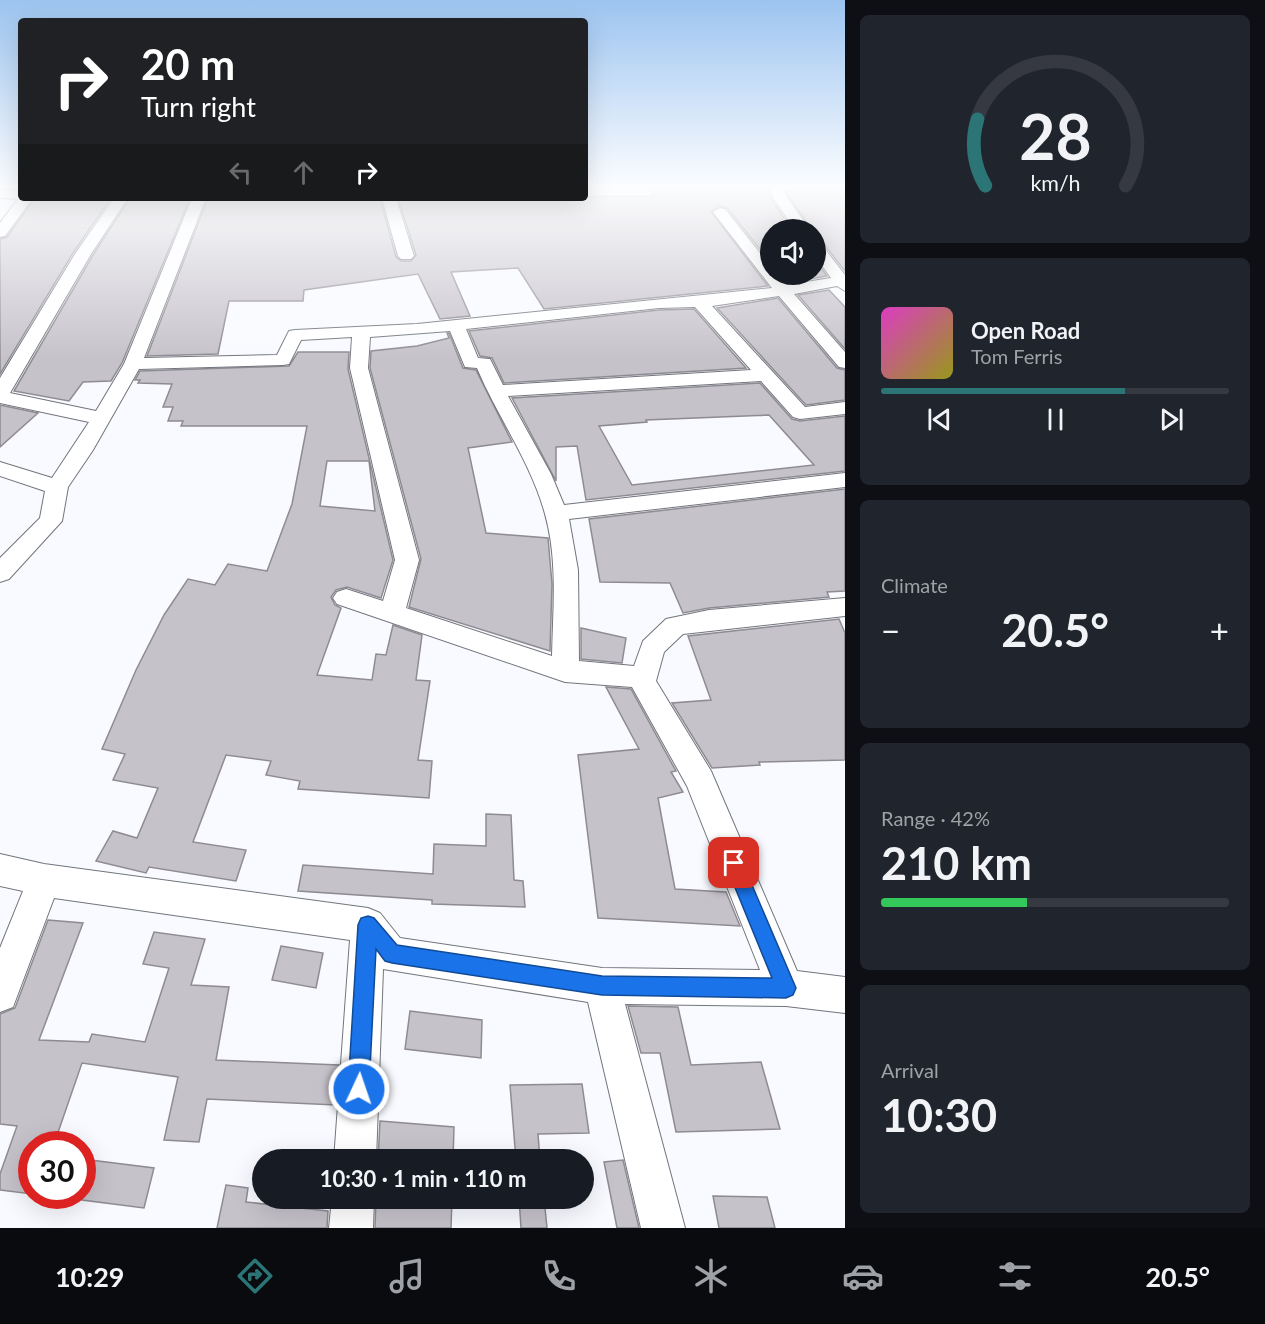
<!DOCTYPE html>
<html lang="en">
<head>
<meta charset="utf-8">
<style>
  :root { --surface:#171b24; --page:#20242c; --text:#f1f3f6; --muted:#9ea1a6; --line:#363941; --accent:#2b7577 }
  body { margin:0; font-family:Lato,sans-serif; background:var(--page); color:var(--text); height:100vh; display:flex; flex-direction:column; font-size:22px; white-space:nowrap }
  * { box-sizing:border-box; margin:0 }
  p { font-size:20px; color:var(--muted) }
  .icon { flex:none; width:33px; height:33px; fill:none; stroke:currentColor; stroke-width:2; stroke-linecap:round; stroke-linejoin:round }
  .map { position:relative; flex:1; overflow:hidden }
  .drawer { display:flex; flex-direction:column; gap:15px; padding:15px; background:#0d0f14; width:420px }
  .drawer>* { flex:none }
  .banner { position:absolute; left:18px; top:18px; width:570px; height:183px; border-radius:6px; box-shadow:0 6px 24px #0002; background:#202124; color:#fff; overflow:hidden }
  .controls { position:absolute; left:760px; top:219px; display:grid; gap:12px }
  .controls a { display:grid; place-items:center; width:66px; height:66px; border-radius:50%; background:var(--surface); box-shadow:0 6px 24px #0002; font-size:30px }
  .speed { position:absolute; left:18px; top:1131px; display:flex; gap:12px; font-size:30px; font-weight:700; text-align:center }
  .speed>* { display:grid; place-content:center; width:78px; height:78px; border-radius:50%; background:var(--surface); box-shadow:0 6px 24px #0002; line-height:1 }
  .speed .limit { border:9px solid #d22; background:#fff; color:#111 }
  .pin { position:absolute; display:grid; place-items:center; width:51px; height:51px; color:#fff; margin:-26px; border-radius:12px; box-shadow:0 3px 9px #0006 }
  .me { position:absolute; width:66px; margin:-33px; rotate:3deg; stroke-linejoin:round; filter:drop-shadow(0 0 4px #0008) }
  .turn { display:flex; align-items:center; gap:21px; height:126px; padding:0 24px; font-size:27px }
  .turn .icon { width:78px; height:78px; stroke-width:2.5 }
  .turn b { display:block; font-size:42px; line-height:51px }
  .lanes { display:flex; align-items:center; height:57px; padding:0 24px; background:#0003; justify-content:center; gap:30px; direction:ltr }
  .lanes .off { opacity:.35 }
  .big { font-size:45px; font-weight:700; line-height:1.1 }
  .drawer .widget { flex:1; display:flex; flex-direction:column; justify-content:center; gap:9px; min-width:0; padding:0 21px; border-radius:9px; background:var(--page) }
  .drawer .dial { align-items:center; gap:0 }
  .dial svg { height:156px; overflow:visible; fill:none; stroke:var(--line); stroke-width:7; stroke-linecap:round; text-anchor:middle }
  .dial text { fill:var(--text); stroke:none }
  .song { display:flex; align-items:center; gap:18px }
  .cover { width:72px; height:72px; border-radius:9px; background:linear-gradient(135deg,hsl(310 70% 55%),hsl(60 70% 35%)) }
  .played { height:6px; border-radius:3px; background:linear-gradient(90deg,var(--accent) 70%,var(--line) 70%) }
  .keys { display:flex; justify-content:space-around; direction:ltr }
  .heat { display:flex; justify-content:space-between; align-items:center; font-size:33px; direction:ltr }
  .charge { height:9px; border-radius:4px; background:linear-gradient(90deg,#34c759 42%,var(--line) 0) }
  .trip { position:absolute; left:252px; top:1149px; width:342px; height:60px; border-radius:30px; background:var(--surface); box-shadow:0 6px 24px #0002; font-weight:700; line-height:60px; text-align:center }
  .menu { display:flex; height:96px; justify-content:space-around; align-items:center; background:#090b0e; color:var(--muted) }
  .menu .icon { width:42px; height:42px }
  .menu .current { color:var(--accent) }
  .menu b { font-size:27px; color:var(--text) }
  main { display:flex; flex:1; min-height:0 }
  .map>svg:first-child { display:block }
  .building { fill:#c6c2ca; stroke:#8f8b92; stroke-width:1.5; fill-rule:evenodd }
  .lines { fill:none; stroke-linecap:round; stroke-linejoin:round }
  .street-casing { stroke:#71757c; stroke-width:2 }
  .street { fill:#fff; fill-rule:evenodd }
  .route { fill:#1a73e8; stroke:#114b97; stroke-width:1.5 }
</style>
</head>
<body>
<main>
<div class="map">
<svg width="845" height="1228" viewBox="0 0 845 1228">
  <rect width="100%" height="100%" fill="#f8faff"/>
  <g class="building">
    <path d="M648 187H768L770 197 792 230H771V263L727 208 719 206 711 212 768 286 544 309 518 268 451 272 470 316 440 319 418 274 304 290 303 301H229L218 354 147 356 208 198H308V201L380 198 396 257 401 261H411L416 255 398 198 654 196Z"/>
    <path d="M795 187H845V271L823 243 816 241V230H812L788 195 785 189 794 190Z"/>
    <path d="M35 198H111L73 253 0 374V239L7 237Z"/>
    <path d="M130 198H190L122 363 111 381 83 382 69 401 14 391 93 255Z"/>
    <path d="M816 261 827 276 788 283 781 274H816Z"/>
    <path d="M829 290 845 307V349L798 295Z"/>
    <path d="M778 298 837 368 845 370V400L806 405 717 308Z"/>
    <path d="M694 309 746 368 504 383 492 358 480 356 469 331 659 310Z"/>
    <path d="M447 333H449L463 368 476 370 512 442 468 448 486 533 548 538 552 584 550 651 409 607 421 559 370 368 371 351 417 346 449 338Z"/>
    <path d="M298 352H349L348 369 393 560 381 598 347 587 336 590 331 597 335 605 341 608 317 675 372 680 376 654 386 655 393 625 422 635 416 680 430 681 418 760 432 761 429 798 298 789 300 781 266 775 271 761 226 755 193 842 246 850 236 881 149 867 146 873 96 861 113 831 137 838 158 788 113 780 125 754 102 749 136 670 164 615 188 579 215 585 228 564 267 571 292 504 307 426H181L183 421H168L173 407H163L172 384 138 383 140 380H135L140 371 289 366ZM327 461H369L375 511 320 506Z"/>
    <path d="M760 383 792 419 800 421 845 416V471L586 500 577 446 556 447V481L512 398ZM769 415 814 465 632 485 599 426 647 422 646 420Z"/>
    <path d="M0 405 38 413 0 447Z"/>
    <path d="M845 489V591L827 592 829 597 709 608 683 613 670 583 600 582 589 519Z"/>
    <path d="M839 619 845 633V760L759 762 760 765 712 768 672 703 711 700 688 636Z"/>
    <path d="M581 628 626 638 622 663 581 659Z"/>
    <path d="M606 687 631 689 676 771 671 772 683 792 658 798 675 889 726 892 740 926 598 918 578 755 639 749Z"/>
    <path d="M486 814 511 815 514 880 523 881 525 907 432 904V900L298 891 303 865 433 874 434 844 486 846Z"/>
    <path d="M48 920 83 923 39 1040 89 1042 92 1034 145 1042 169 968 143 964 154 932 205 939 191 985 229 987 216 1060 339 1065 336 1105 207 1099 199 1142 164 1140 178 1077 82 1063 54 1144H32V1194L0 1190V1174L17 1126 0 1124V1014L15 1008Z"/>
    <path d="M281 946 323 953 316 988 272 980Z"/>
    <path d="M628 1006 678 1007 691 1065 761 1062 780 1129 676 1132 660 1053H641Z"/>
    <path d="M410 1011 482 1020 481 1058 405 1049Z"/>
    <path d="M582 1084 589 1133 538 1134 540 1160H516L510 1085Z"/>
    <path d="M380 1121 454 1127 453 1160H378Z"/>
    <path d="M82 1159 154 1168 144 1208 82 1200Z"/>
    <path d="M623 1160 639 1228H617L604 1162Z"/>
    <path d="M226 1185 248 1188 246 1202 328 1211 327 1228H217Z"/>
    <path d="M713 1196 767 1197 775 1228H719Z"/>
    <path d="M376 1198H452L451 1228H375Z"/>
    <path d="M519 1198H544L547 1228H521Z"/>
  </g>
  <g class="lines">
    <g class="street-casing">
      <g id="street">
        <path d="M770 187H782L786 196 810 230H795L772 196Z"/>
        <path d="M0 190 21 191V198H33L5 236 0 237V223L18 199 0 198Z"/>
        <path d="M114 198H128L91 254 10 393 96 411 124 364 192 198H206L144 358 277 355 289 331 295 330 417 324 772 288 713 212 720 208 725 209 771 267V274H778L787 285 831 278 816 257V243L821 244 845 275V291L837 286 794 294 845 352V368L839 367 779 296 712 306 805 407 845 402V414L800 419 793 417 761 381 508 396 551 474 564 505 845 473V487L569 519 578 570 579 661 634 666 643 641 666 619 709 610 845 598V616L683 634 664 652 656 681 711 771 797 971 845 977V1013L786 1006 625 1004 685 1228H641L588 1002 383 969 376 1160H334L350 940 54 898 13 1007 0 1012V948L23 891 0 886V854L44 864 368 908 380 913 400 938 602 968 760 970 687 786 632 687 565 682 337 604 333 598 337 592 346 589 383 601 395 560 350 368 352 337 301 340 289 364 283 365 139 369 93 450 68 487 62 521 9 579 0 582V558L40 518 45 491 0 476V462L52 478 89 422 0 403V378L75 254ZM695 307 751 370 503 385 490 359 478 358 466 329 659 308ZM450 331 465 367 477 368C497 416 531 462 545 514 558 560 553 608 552 656L406 608 419 560 368 368 370 337Z"/>
        <path d="M382 198H396L414 256 411 259H401L398 256Z"/>
        <path d="M332 1198H374L373 1228H329Z"/>
      </g>
    </g>
    <use href="#street" class="street"/>
  </g>
  <linearGradient id="sky" x2="0" y2="1"><stop stop-color="#9cc4f0"/><stop offset="0.52" stop-color="#fcfdff"/><stop offset="1" stop-color="#fcfdff" stop-opacity="0"/></linearGradient>
  <rect width="845" height="359" fill="url(#sky)"/>
  <path class="route" d="M734 855 740 857 793 981 796 988 793 995 786 998 602 995 392 963 385 961 376 949 369 1089 366 1096 359 1100 351 1096 348 1089 358 925 361 918 368 916 374 918 397 945 602 976 772 978 725 863 728 857Z"/>
</svg>
<div class="controls">
<a><svg class="icon" aria-label="sound" viewBox="0 0 24 24"><path d="M4 9h4l5-4v14l-5-4H4zM17 9q2 3 0 6"/></svg></a>
</div>
<div class="speed"><div class="limit">30</div></div>
<div class="pin" style="left:734px;top:863px;background:#d93025"><svg class="icon" aria-label="arrive" viewBox="0 0 24 24"><path d="M6 21V4h12l-3 4 3 4H6"/></svg></div>
<svg class="me" style="left:359px;top:1089px" viewBox="-20 -20 40 40"><circle r="17" fill="#1a73e8" stroke="#fff" stroke-width="3"/><path d="M0-11L8 9 0 5-8 9z" fill="#fff"/></svg>
<div class="trip">10:30 · 1 min · 110 m</div>
<div class="banner">
<div class="turn"><svg class="icon" aria-label="right" viewBox="0 0 24 24"><path d="M7 20v-9h11M14 6l5 5-5 5"/></svg><div><b>20 m</b>Turn right</div></div>
<div class="lanes"><svg class="icon off" aria-label="left" viewBox="0 0 24 24"><path d="M17 20v-9H6M10 6l-5 5 5 5"/></svg><svg class="icon off" aria-label="ahead" viewBox="0 0 24 24"><path d="M12 20V5M6 11l6-6 6 6"/></svg><svg class="icon" aria-label="right" viewBox="0 0 24 24"><path d="M7 20v-9h11M14 6l5 5-5 5"/></svg></div>
</div>
</div>
<section class="drawer">
<div class="widget dial"><svg viewBox="0 0 100 80">
<path d="M14 69A42 42 0 1 1 86 69"/>
<path d="M14 69A42 42 0 0 1 10 35" stroke="#2b7577"/>
<text x="50" y="56" font-size="32" font-weight="700">28</text>
<text x="50" y="72" font-size="11">km/h</text>
</svg></div>
<div class="widget">
<div class="song"><i class="cover"></i><div><b>Open Road</b><p>Tom Ferris</p></div></div>
<div class="played"></div>
<div class="keys"><svg class="icon" aria-label="previous" viewBox="0 0 24 24"><path d="M18 5L8 12l10 7zM5 5v14"/></svg><svg class="icon" aria-label="pause" viewBox="0 0 24 24"><path d="M8 5v14M16 5v14"/></svg><svg class="icon" aria-label="next" viewBox="0 0 24 24"><path d="M6 5l10 7-10 7zM19 5v14"/></svg></div>
</div>
<div class="widget"><p>Climate</p>
<div class="heat"><a>−</a><b class="big">20.5°</b><a>+</a></div>
</div>
<div class="widget"><p>Range · 42%</p><b class="big">210 km</b><div class="charge"></div></div>
<div class="widget"><p>Arrival</p><b class="big">10:30</b></div>
</section>
</main>
<nav class="menu">
<b>10:29</b>
<svg class="icon current" aria-label="directions" viewBox="0 0 24 24"><path d="M12 3l9 9-9 9-9-9zM9 14v-3h6M13 9l2 2-2 2"/></svg>
<svg class="icon" aria-label="music" viewBox="0 0 24 24"><path d="M9 18V5l10-2v13"/><circle cx="6" cy="18" r="3"/><circle cx="16" cy="16" r="3"/></svg>
<svg class="icon" aria-label="phone" viewBox="0 0 24 24"><path d="M5 4h4l2 5-3 2q2 4 5 5l2-3 5 2v4C11 20 4 13 5 4z"/></svg>
<svg class="icon" aria-label="climate" viewBox="0 0 24 24"><path d="M12 3v18M4 7l16 10M4 17L20 7"/></svg>
<svg class="icon" aria-label="car" viewBox="0 0 24 24"><path d="M5 17H2v-5l4-1 3-4h7l3 4 3 1v5h-3M9 17h6M6 11h13"/><circle cx="7" cy="17" r="2"/><circle cx="17" cy="17" r="2"/></svg>
<svg class="icon" aria-label="filters" viewBox="0 0 24 24"><path d="M4 7h16M4 17h16"/><circle cx="9" cy="7" r="2"/><circle cx="15" cy="17" r="2"/></svg>
<b>20.5°</b>
</nav>
</body>
</html>
